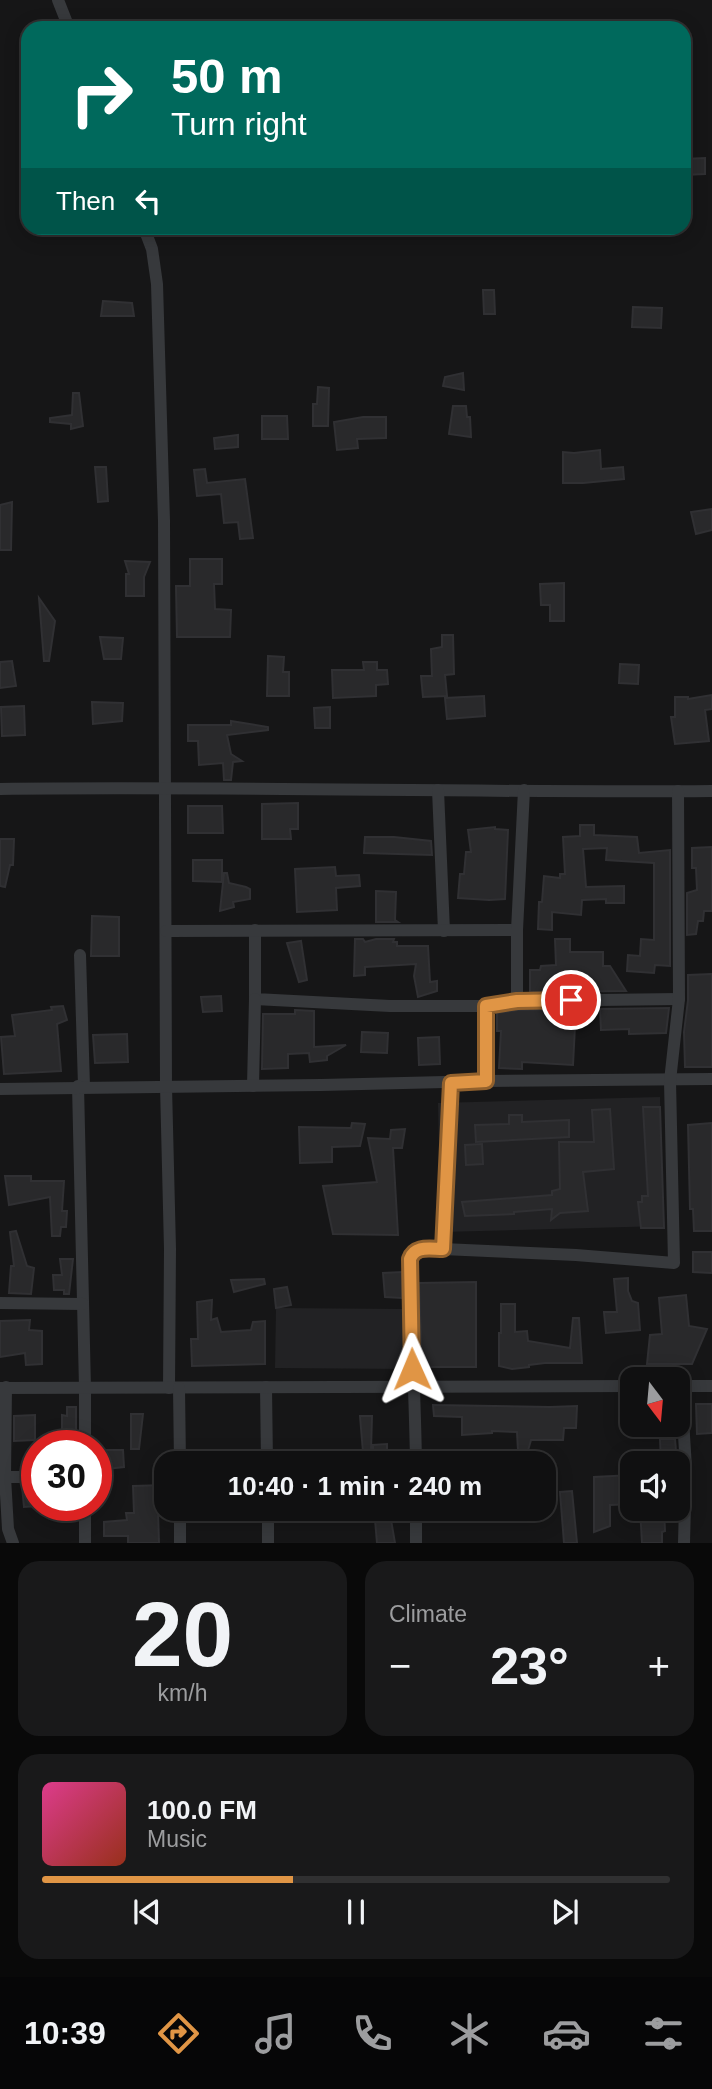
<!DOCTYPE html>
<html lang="en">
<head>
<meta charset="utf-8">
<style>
  :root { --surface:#101011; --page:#19191a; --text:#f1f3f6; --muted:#9c9d9f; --line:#303031; --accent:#e09545 }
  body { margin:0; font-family:Arial,sans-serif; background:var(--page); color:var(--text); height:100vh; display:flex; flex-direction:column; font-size:26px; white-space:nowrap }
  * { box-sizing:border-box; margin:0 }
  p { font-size:23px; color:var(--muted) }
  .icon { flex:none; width:38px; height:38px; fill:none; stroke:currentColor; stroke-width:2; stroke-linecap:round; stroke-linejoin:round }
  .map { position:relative; height:1543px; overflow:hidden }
  .drawer { display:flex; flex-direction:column; gap:18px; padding:18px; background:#090909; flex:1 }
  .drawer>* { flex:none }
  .guide { position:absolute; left:21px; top:21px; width:670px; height:214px; border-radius:21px; box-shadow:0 4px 18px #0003,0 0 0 2px var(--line); background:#00695c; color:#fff; overflow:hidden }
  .needle { width:46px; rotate:164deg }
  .tools { position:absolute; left:620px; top:1367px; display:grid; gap:14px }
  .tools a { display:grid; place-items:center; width:70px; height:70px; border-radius:14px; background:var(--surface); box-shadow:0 4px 18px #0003,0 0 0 2px var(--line); font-size:35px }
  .speed { position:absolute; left:21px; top:1430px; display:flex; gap:14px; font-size:35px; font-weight:700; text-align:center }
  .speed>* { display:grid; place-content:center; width:91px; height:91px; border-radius:50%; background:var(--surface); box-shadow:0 4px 18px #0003,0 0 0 2px var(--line); line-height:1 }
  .speed .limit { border:10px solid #d22; background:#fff; color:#111 }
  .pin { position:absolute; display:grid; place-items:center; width:60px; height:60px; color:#fff; margin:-30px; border:4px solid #fff; border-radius:50%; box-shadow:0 2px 7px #0007 }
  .me { position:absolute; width:77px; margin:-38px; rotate:359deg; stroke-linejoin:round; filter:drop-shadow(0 0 5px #0008) }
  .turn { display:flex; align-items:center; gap:24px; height:147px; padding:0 35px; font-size:32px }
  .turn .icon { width:91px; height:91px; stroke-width:2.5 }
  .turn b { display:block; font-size:49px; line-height:60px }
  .then { display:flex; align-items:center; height:66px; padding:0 35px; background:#0003; gap:14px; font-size:26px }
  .big { font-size:52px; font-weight:600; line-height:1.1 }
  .drawer .tile { flex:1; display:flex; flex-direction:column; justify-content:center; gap:10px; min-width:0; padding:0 24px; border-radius:21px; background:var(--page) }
  .drawer .dial { align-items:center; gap:0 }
  .dial b { font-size:91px; line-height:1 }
  .song { display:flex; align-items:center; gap:21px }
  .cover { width:84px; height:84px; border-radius:10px; background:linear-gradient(135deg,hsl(330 70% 55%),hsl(10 70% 35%)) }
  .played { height:7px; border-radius:4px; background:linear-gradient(90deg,var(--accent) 40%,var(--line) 40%) }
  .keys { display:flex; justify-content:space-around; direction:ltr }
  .heat { display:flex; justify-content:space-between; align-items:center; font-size:38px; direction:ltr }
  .drawer .tiles { flex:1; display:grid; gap:18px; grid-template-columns:1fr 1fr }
  .tile:last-child { grid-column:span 2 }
  .trip { position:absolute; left:154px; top:1451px; width:402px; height:70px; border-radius:21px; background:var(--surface); box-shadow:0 4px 18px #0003,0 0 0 2px var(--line); font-weight:600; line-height:70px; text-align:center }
  .tabs { display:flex; height:112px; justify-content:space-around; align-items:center; background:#060607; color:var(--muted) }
  .tabs .icon { width:49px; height:49px }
  .tabs .current { color:var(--accent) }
  .tabs b { font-size:32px; color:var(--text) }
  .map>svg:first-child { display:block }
  .built { fill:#222224 }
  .building { fill:#29292b; stroke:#303033; stroke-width:2 }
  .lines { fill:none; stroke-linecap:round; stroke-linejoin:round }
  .minor { stroke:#37393c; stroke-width:12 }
  .route-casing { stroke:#92612d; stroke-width:18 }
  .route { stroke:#e09545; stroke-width:12 }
</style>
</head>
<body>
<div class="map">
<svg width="712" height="1543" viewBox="0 0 712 1543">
  <rect width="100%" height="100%" fill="#161617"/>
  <g class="built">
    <path d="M660 1097 663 1226 441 1232 438 1103Z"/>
    <path d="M276 1308 403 1309 409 1369 275 1368Z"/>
  </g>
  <g class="building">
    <path d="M705 158V174L684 175V159Z"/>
    <path d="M483 290H494L495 314H484Z"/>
    <path d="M103 301 132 303 134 316H101Z"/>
    <path d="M633 307 662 308 661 328 632 327Z"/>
    <path d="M463 373 464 390 443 386 445 377Z"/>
    <path d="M318 387 329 388 328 426H313V404H317Z"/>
    <path d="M73 393H79L83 426 71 429V424L50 422V418L72 415Z"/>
    <path d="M453 406H466L467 417H470L471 437 449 434Z"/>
    <path d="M262 416H287L288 439H262Z"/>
    <path d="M363 417H386V438L357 439 358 448 337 450 334 422Z"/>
    <path d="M238 435V447L215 449 214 438Z"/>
    <path d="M600 450 601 469 623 467 624 479 583 483H563V452L574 453Z"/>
    <path d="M95 467H106L108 501 98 502Z"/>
    <path d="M205 469 207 483 245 479 253 538 240 539 238 522 224 523 221 494 197 496 194 470Z"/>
    <path d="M12 502 11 550H0V505Z"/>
    <path d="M712 509V530L696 534 691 512Z"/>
    <path d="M190 559H222V584H214L215 609 231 610 230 637H177L176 586H190Z"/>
    <path d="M125 561 150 562 144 577V596H126V574H129Z"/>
    <path d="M564 583V621H550V605H541L540 584Z"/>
    <path d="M39 598 55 621 49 661H44Z"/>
    <path d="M442 635H453L454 674 445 675 447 696 423 697 421 676H432L431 649 442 647Z"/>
    <path d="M100 637 123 638 121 659H104Z"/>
    <path d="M268 656 284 657 283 672H289V696H267Z"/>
    <path d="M12 661 16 686 0 688V662Z"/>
    <path d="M363 662H377V670H387L388 684 376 685V696L333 698 332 670H364Z"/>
    <path d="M620 664 639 665 638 684 619 683Z"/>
    <path d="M712 695V709L705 710 709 741 675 744 671 717H675V697H688V699Z"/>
    <path d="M484 696 485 716 447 719 445 698Z"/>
    <path d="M92 702 123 703 122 721 93 724Z"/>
    <path d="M24 706 25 735 2 736 1 707Z"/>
    <path d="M330 707V728H315L314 708Z"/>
    <path d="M231 721 268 727V730L227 735 231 754 242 761 233 762 231 780H224L223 763 199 765 198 741H188V725H231Z"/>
    <path d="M298 803V829H290L291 839H262V804Z"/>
    <path d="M188 806H222L223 833H188Z"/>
    <path d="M580 825H594V835L637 837 639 853 670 850V966L655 965 654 973 627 971 628 955 640 956 641 939 654 940V863L606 860 607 848 583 849 586 887 624 886V903H606V899L582 900 581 915 552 912V930L538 929 539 902H542L544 876 560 878V874H565L563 837 580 836Z"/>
    <path d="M495 827V829L508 830 505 899 489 900 458 898 460 874H464L466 852H471L468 830Z"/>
    <path d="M365 837H394L431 841 432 855 364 853Z"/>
    <path d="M0 839H14L13 865H10L5 887 0 886Z"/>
    <path d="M712 847V911H704L703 921H698L696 934 687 935V893L697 890 696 868H692V848Z"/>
    <path d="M193 860H222V882L193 881Z"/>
    <path d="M335 867 336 876 359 875 360 886 336 888 337 910 297 912 295 869Z"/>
    <path d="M224 873H227L229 883 246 887 250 889V899L233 902 234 907 220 911Z"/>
    <path d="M376 891 396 892 395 920 398 922H376Z"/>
    <path d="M92 916 119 917V956H91Z"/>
    <path d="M355 939H363L365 942 376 939H394L393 942H397V946H428L430 982 437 981V991L418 997 414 976 416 964 365 967V975L354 976Z"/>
    <path d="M555 939H570V952H603V966H610L626 991 530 992V970H540L541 966 556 965Z"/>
    <path d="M301 941 307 980 299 982 287 943Z"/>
    <path d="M712 974V1067H685L684 1032 688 1000V975Z"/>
    <path d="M221 996 222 1011 203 1012 201 997Z"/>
    <path d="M63 1006 67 1020 57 1024 61 1071 4 1074 1 1037 15 1036 12 1015 52 1010 51 1007Z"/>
    <path d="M669 1008 666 1033 629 1034V1029L601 1030 600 1009Z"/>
    <path d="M565 1009 564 1028 575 1026 573 1065 522 1062V1069L499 1068 501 1031H497V1013L518 1010Z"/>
    <path d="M295 1010 314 1011V1047L346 1045 327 1056V1060L310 1062 309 1053 288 1054V1068L262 1069 263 1014H295Z"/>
    <path d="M362 1032 388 1033 387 1053 361 1052Z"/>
    <path d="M127 1034 128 1062 95 1063 93 1035Z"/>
    <path d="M439 1037 440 1064 419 1065 418 1038Z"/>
    <path d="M643 1107H660L664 1228H641L638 1202H642V1196H648Z"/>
    <path d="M610 1109 614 1169 583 1172 588 1211 560 1213 551 1220 552 1209 514 1212V1214L465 1216 462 1202 552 1195V1191L560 1189 559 1142H594L592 1110Z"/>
    <path d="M509 1115H522V1122L569 1120V1137L476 1142 475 1125 509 1124Z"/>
    <path d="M352 1123 365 1124 360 1146 332 1147V1162L300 1163 299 1127 351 1128Z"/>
    <path d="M712 1123V1231H694L693 1209H690L688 1125Z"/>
    <path d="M405 1129 402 1148H393L398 1235 333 1234 323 1186 377 1182 368 1138 390 1139 391 1130Z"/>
    <path d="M482 1144 483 1164 466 1165 465 1145Z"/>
    <path d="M5 1176H31V1181H64L62 1211H67L66 1227H61L60 1236H52L50 1197 9 1205Z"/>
    <path d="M16 1231 27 1266 34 1268 31 1294 9 1293 11 1266H14L10 1232Z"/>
    <path d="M693 1252H712V1273L693 1272Z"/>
    <path d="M60 1259H73L69 1294H64V1290H54L53 1275H62Z"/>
    <path d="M402 1272V1298L385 1297 383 1273Z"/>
    <path d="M628 1278V1291L632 1301 638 1303 640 1330 606 1333 604 1312H617L614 1279Z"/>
    <path d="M264 1279 265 1284 234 1292 231 1280Z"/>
    <path d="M476 1282V1367H422L419 1283Z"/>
    <path d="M287 1287 291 1305 276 1308 274 1289Z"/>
    <path d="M686 1295 689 1326 707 1329 692 1364H647L650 1335 662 1334 659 1298Z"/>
    <path d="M212 1300 211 1320 217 1318 221 1332 251 1330 253 1322 265 1321V1364L192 1366 191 1339H198L197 1302Z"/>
    <path d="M501 1304H515V1332L527 1331 528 1341 570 1348 573 1318H579L582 1363H545L529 1365V1367L512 1369 499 1366V1333H501Z"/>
    <path d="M30 1320 29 1330 42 1331V1364L26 1365 25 1353 0 1357V1321Z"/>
    <path d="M696 1404H712V1433L697 1434Z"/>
    <path d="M433 1405 550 1407 577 1406 576 1428H564L563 1440H531L527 1454 518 1451 517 1432 492 1431V1433L462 1435V1417L434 1416Z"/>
    <path d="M67 1407H76V1439L62 1440V1415L67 1416Z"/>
    <path d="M131 1414H143L139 1449H131Z"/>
    <path d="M35 1415V1440L14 1441V1416Z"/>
    <path d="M360 1416H372L371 1451 363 1452Z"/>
    <path d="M660 1439H675L677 1463H661Z"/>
    <path d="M387 1444V1463H373V1445Z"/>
    <path d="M98 1450H123L124 1467 97 1470Z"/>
    <path d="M632 1475V1504L610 1505V1526L594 1532V1477Z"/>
    <path d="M165 1485 166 1510 158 1511 159 1543H128V1536H104V1522L127 1520 126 1513H134L133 1486Z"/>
    <path d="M22 1486H37V1506L24 1507Z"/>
    <path d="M572 1491 577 1543H564L560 1492Z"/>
    <path d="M374 1508H389L395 1543H377Z"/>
    <path d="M640 1508H664L665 1531 662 1532V1543H642Z"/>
  </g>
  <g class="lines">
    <g class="minor">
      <path d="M58 0 69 28"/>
      <path d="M144 228 152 249 157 284 164 521 166 1086 170 1249 169 1388"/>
      <path d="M0 789C237 786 475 793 712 791"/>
      <path d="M438 790 444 931"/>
      <path d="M255 930V999L390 1006H486L517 1001 679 999"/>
      <path d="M166 931 517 930"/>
      <path d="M80 955 84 1086"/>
      <path d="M517 1001V930L524 790"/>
      <path d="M486 1081V1006"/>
      <path d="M78 1086 85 1388V1446"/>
      <path d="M253 1086 255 999"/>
      <path d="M0 1089 321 1085 486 1081 712 1079"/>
      <path d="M443 1249 451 1083"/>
      <path d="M0 1303 83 1304"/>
      <path d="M677 1386H712"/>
      <path d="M681 1386 686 1468 684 1543"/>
      <path d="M6 1387 5 1477 8 1529 13 1543"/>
      <path d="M266 1387 267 1463"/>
      <path d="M0 1388 632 1386"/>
      <path d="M179 1388 180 1463"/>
      <path d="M416 1463C415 1395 411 1327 410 1259L412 1254 416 1250 443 1249 576 1255 674 1263 670 1081 679 999 678 791"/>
      <path d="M0 1477H37"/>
      <path d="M85 1505V1543"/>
      <path d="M180 1508V1543"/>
      <path d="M416 1508V1543"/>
      <path d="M268 1543V1508"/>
    </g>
  </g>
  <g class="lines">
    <g class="route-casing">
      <path id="route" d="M412 1369 410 1259C415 1245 430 1249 443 1249L451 1083 486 1081V1006L517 1001 571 1000"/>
    </g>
    <use href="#route" class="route"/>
  </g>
</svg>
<div class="tools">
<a><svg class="needle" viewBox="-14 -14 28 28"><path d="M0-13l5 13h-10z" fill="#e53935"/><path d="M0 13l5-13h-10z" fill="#9c9d9f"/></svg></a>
<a><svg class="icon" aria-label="sound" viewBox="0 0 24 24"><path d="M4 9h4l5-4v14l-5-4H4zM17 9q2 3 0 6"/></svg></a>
</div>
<div class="speed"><div class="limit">30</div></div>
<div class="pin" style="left:571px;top:1000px;background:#d93025"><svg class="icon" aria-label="arrive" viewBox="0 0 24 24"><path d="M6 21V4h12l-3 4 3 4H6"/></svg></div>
<svg class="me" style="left:412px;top:1369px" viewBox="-20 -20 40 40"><path d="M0-17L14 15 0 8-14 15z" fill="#e09545" stroke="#fff" stroke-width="4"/></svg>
<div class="trip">10:40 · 1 min · 240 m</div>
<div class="guide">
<div class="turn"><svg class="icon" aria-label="right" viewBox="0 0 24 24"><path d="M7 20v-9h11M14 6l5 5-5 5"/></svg><div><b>50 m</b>Turn right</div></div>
<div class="then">Then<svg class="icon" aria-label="left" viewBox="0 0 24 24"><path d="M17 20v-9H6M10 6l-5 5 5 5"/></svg></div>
</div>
</div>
<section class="drawer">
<div class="tiles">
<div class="tile dial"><b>20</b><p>km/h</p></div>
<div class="tile"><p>Climate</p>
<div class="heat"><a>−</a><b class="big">23°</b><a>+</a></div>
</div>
<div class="tile">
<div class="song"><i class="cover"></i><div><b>100.0 FM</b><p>Music</p></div></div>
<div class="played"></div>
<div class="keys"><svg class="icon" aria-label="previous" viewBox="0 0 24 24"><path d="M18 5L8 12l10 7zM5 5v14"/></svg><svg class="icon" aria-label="pause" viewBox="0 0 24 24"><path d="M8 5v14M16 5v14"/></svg><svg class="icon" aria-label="next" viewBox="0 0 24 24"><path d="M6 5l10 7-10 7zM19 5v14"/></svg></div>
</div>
</div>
</section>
<nav class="tabs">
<b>10:39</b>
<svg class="icon current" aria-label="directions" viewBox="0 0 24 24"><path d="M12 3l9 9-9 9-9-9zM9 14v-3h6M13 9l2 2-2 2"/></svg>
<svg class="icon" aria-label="music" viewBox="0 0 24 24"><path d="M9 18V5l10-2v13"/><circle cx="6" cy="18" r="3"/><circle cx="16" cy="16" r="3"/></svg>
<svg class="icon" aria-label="phone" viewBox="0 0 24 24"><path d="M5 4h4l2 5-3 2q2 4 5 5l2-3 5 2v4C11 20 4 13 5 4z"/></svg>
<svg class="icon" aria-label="climate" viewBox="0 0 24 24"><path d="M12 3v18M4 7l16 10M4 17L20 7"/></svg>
<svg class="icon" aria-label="car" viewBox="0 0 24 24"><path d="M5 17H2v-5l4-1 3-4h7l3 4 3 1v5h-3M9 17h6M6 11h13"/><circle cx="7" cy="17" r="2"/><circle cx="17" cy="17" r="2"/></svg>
<svg class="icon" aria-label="filters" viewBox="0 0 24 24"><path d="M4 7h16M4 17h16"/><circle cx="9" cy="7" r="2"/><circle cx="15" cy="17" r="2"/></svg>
</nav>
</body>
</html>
